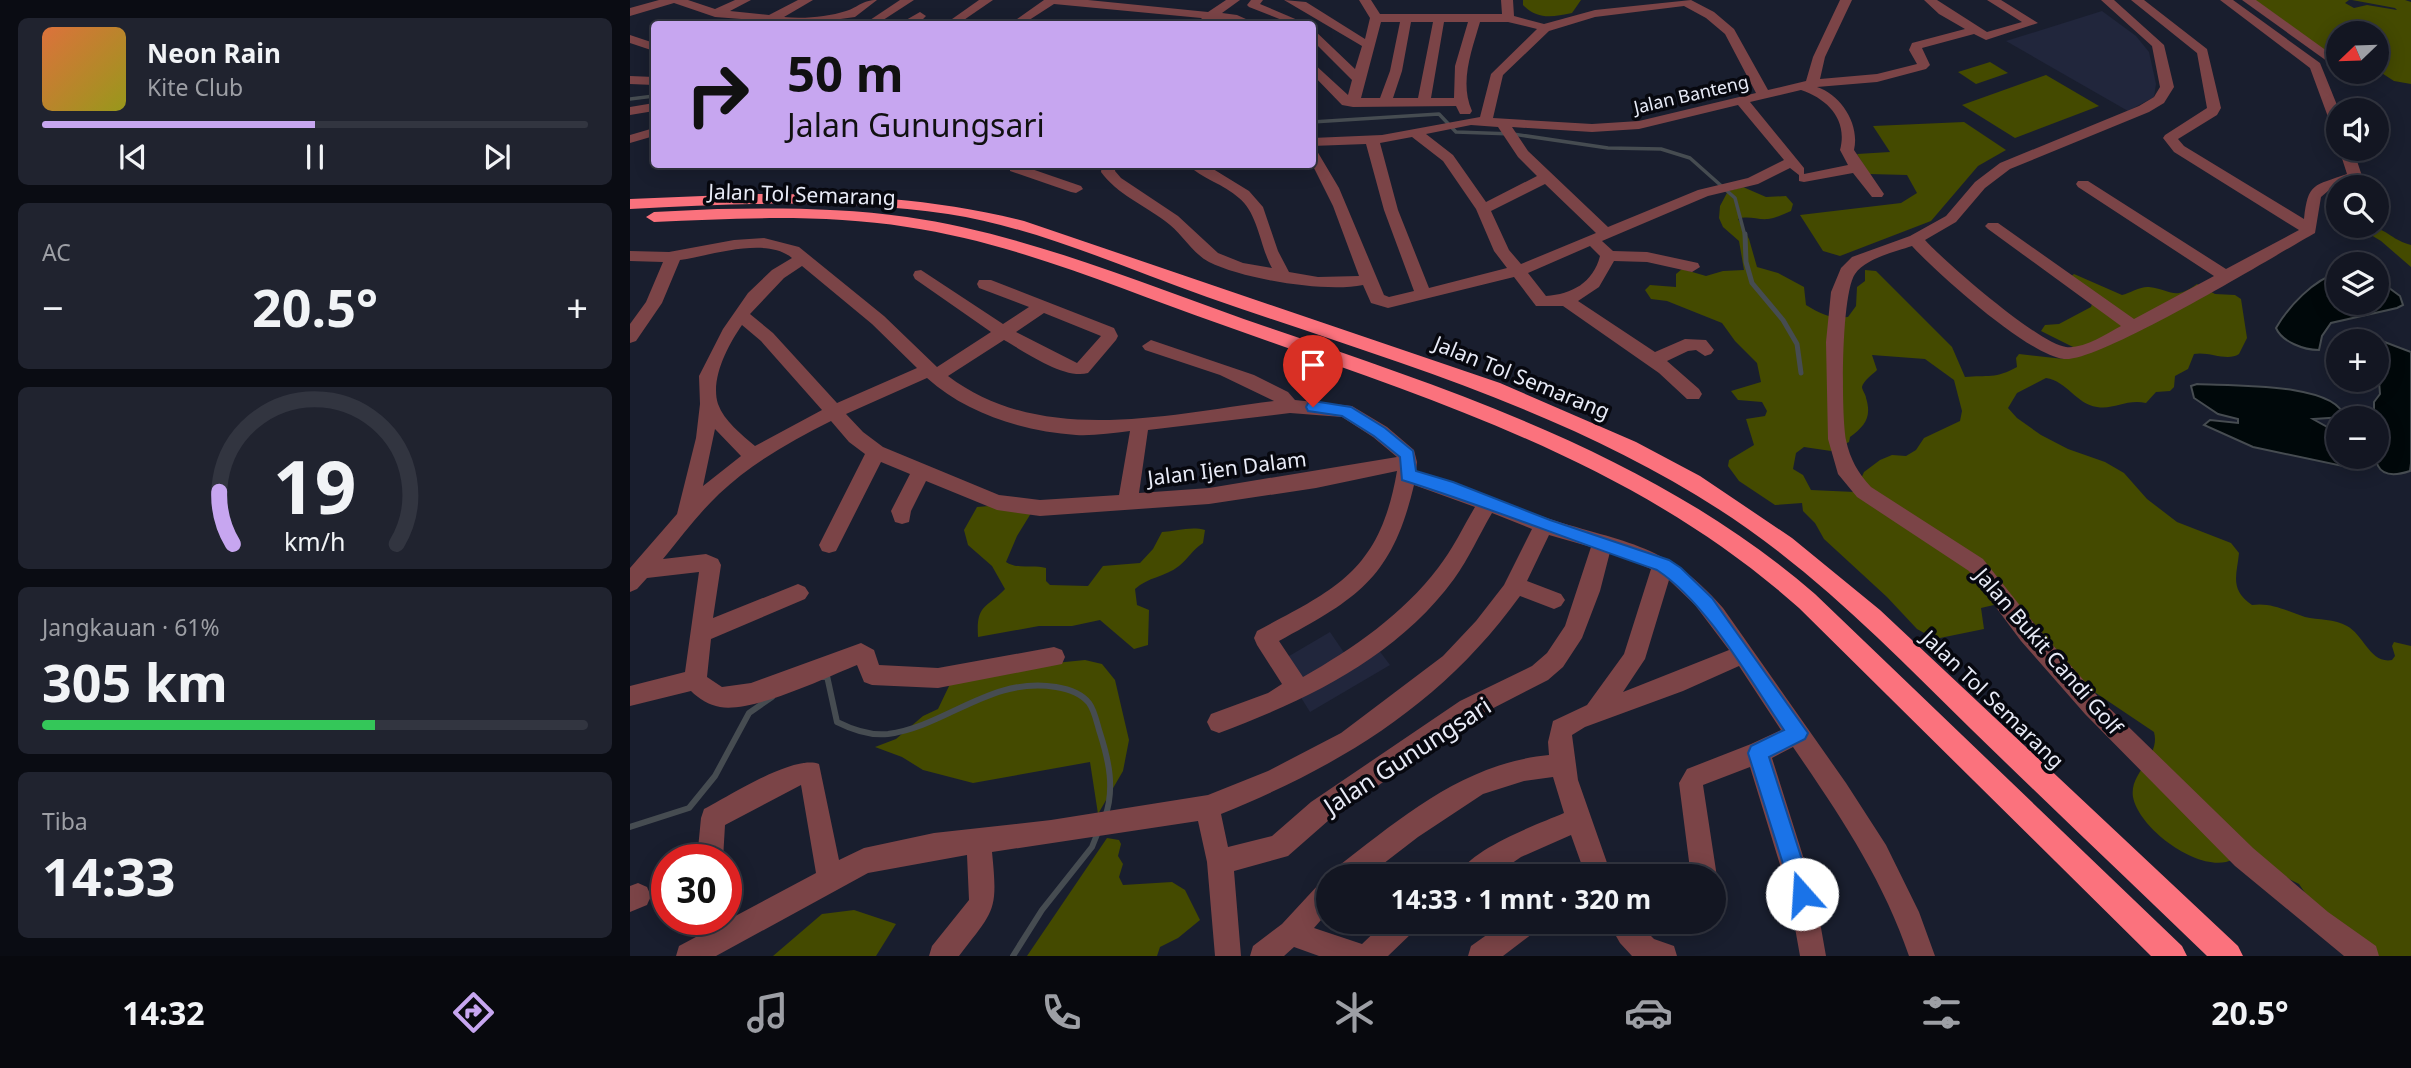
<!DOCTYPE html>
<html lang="id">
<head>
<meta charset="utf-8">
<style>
  :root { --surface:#131622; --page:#20232f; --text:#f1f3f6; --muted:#9d9fa5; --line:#323540; --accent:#c7a6f0 }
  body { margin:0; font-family:"Noto Sans",sans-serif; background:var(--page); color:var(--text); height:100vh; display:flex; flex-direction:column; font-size:26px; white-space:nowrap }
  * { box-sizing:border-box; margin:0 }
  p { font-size:23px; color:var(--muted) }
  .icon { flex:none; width:38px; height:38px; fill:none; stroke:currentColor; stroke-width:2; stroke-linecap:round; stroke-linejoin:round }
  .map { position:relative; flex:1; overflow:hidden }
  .details { display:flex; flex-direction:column; gap:18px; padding:18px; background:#0a0c13; width:630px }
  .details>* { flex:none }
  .banner { position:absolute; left:21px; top:21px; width:665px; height:147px; border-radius:7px; box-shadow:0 4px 18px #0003,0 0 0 2px var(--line); background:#c7a6f0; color:#111; overflow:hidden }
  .needle { width:46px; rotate:247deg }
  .buttons { position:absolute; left:1696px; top:21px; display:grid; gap:14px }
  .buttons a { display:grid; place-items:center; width:63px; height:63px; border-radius:50%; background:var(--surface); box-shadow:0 4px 18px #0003,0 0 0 2px var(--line); font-size:35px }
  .speed { position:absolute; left:21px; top:844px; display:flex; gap:14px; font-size:35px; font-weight:700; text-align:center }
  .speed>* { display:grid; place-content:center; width:91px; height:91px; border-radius:50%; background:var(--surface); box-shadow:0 4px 18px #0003,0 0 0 2px var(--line); line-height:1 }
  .speed .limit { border:10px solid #d22; background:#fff; color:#111 }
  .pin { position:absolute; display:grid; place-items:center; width:60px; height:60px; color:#fff; margin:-72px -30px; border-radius:50% 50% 50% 0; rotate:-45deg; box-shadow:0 0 7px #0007 }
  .pin .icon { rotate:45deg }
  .me { position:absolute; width:77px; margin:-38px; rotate:341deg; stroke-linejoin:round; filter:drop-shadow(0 0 5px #0008) }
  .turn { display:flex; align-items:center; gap:24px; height:147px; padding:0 21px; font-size:32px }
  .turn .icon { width:91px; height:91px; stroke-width:2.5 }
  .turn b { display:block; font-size:49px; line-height:60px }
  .big { font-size:52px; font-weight:700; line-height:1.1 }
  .details .widget { flex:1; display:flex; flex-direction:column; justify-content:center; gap:10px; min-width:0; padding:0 24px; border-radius:10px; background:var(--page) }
  .details .dial { align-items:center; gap:0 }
  .dial svg { height:182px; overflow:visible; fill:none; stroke:var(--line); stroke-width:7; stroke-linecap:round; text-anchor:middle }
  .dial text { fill:var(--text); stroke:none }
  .song { display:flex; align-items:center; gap:21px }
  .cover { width:84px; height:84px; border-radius:10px; background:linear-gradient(135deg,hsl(20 70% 55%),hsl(60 70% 35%)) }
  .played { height:7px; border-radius:4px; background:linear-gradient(90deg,var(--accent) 50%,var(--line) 50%) }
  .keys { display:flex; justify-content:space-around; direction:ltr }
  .heat { display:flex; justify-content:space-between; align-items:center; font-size:38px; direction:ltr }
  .charge { height:10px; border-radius:5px; background:linear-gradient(90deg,#34c759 61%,var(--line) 0) }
  .trip { position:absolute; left:686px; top:864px; width:410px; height:70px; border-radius:35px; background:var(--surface); box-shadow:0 4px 18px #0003,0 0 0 2px var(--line); font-weight:700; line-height:70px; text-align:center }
  .tab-bar { display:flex; height:112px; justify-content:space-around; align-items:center; background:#08090e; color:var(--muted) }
  .tab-bar .icon { width:49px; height:49px }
  .tab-bar .selected { color:var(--accent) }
  .tab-bar b { font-size:32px; color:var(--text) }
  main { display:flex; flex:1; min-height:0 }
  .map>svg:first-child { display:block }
  .built { fill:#21263c }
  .green { fill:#444a00; fill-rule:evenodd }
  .water { fill:#00080a; stroke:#464c51; stroke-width:2 }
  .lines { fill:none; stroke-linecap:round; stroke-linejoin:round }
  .stream-far2 { stroke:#464c51; stroke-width:3.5 }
  .stream-far1 { stroke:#464c51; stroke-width:5 }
  .stream { stroke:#464c51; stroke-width:6 }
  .street { fill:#7b4447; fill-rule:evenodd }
  .highway { fill:#fb727d; fill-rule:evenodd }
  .route { fill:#1a73e8; stroke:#114b97; stroke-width:2 }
  .labels { text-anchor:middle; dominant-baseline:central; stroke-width:7; stroke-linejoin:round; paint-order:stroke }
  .far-street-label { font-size:18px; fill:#e8ebf7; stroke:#07080f }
  .street-label { font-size:21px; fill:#e8ebf7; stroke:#07080f }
  .near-street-label { font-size:24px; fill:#e8ebf7; stroke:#07080f }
</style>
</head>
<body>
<main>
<section class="details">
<div class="widget">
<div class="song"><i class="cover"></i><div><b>Neon Rain</b><p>Kite Club</p></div></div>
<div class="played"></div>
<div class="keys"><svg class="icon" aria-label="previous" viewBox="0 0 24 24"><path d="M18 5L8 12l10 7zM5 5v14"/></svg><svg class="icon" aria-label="pause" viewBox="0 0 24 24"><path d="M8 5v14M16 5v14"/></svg><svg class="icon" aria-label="next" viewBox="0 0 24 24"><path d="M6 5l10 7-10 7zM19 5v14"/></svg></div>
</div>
<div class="widget"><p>AC</p>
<div class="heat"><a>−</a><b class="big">20.5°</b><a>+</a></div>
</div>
<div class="widget dial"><svg viewBox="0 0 100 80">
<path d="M14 69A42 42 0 1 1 86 69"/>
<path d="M14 69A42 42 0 0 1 8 46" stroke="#c7a6f0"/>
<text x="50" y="56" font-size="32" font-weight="700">19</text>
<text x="50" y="72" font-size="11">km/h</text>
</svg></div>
<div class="widget"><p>Jangkauan · 61%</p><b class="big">305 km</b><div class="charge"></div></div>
<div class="widget"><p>Tiba</p><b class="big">14:33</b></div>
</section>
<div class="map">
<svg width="1781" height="956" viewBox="0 0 1781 956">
  <rect width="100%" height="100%" fill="#191e2e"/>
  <g class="built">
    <path d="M1472 11 1506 36 1519 52 1526 84 1524 97 1498 111 1376 41Z"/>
    <path d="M700 632 719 660 745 645 760 665 680 712 649 662Z"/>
  </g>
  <g class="green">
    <path d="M893 0H951L942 13C922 17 908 20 893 5Z"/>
    <path d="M1620 0H1719L1715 3 1724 8 1737 5 1767 10 1765 8 1722 0H1775L1781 2V84L1764 81 1747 70 1746 33H1708V63Z"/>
    <path d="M1360 62 1378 73 1346 84 1328 72Z"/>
    <path d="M1416 75 1469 106 1385 138 1332 105Z"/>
    <path d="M1334 122 1376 150 1348 166 1301 221 1210 256 1193 251 1170 215 1271 203 1287 193 1277 175 1239 174 1227 154 1260 152 1243 126Z"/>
    <path d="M1113 187 1136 197 1156 196 1163 204 1161 211C1154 214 1146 218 1138 219 1127 220 1118 215 1108 219L1119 239 1127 267 1148 273 1174 287 1176 305C1191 314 1200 319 1218 317L1226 306 1227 287 1235 281V270L1246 271 1322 347 1335 377C1357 375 1366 379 1387 367L1386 358 1389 354 1434 359 1445 357V348L1411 331 1415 325 1429 324 1461 307 1462 304 1440 277 1444 274 1492 295C1500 293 1511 286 1519 287 1543 290 1543 301 1567 284L1585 294 1605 295 1611 299 1617 338 1609 354C1597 362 1579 351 1564 354L1558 369 1545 376 1544 387 1540 391 1526 392 1516 403C1496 399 1484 410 1467 407 1446 404 1437 381 1416 378L1387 393 1378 408 1387 418 1411 435 1438 449 1475 462 1494 473 1517 499 1547 522 1601 543 1609 553C1607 575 1599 589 1622 605 1641 602 1657 611 1675 617 1688 620 1705 619 1717 626 1734 635 1740 664 1762 660L1765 656 1762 646 1764 642 1781 646V956H1746L1684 906 1669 884 1611 855C1606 857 1601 861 1596 862 1564 869 1509 828 1503 797 1499 772 1531 757 1524 732L1460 689 1397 615 1368 604 1351 608 1354 629 1305 639 1287 629 1257 597 1194 539 1185 523 1173 511 1172 503 1145 505 1109 481 1098 466 1099 460 1124 445 1116 419 1135 416 1137 411 1132 402 1108 400 1101 391 1131 382 1127 363 1105 341 1092 323 1037 301 1021 299 1015 290 1020 285 1046 287V274L1052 269 1076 276 1093 271 1114 270 1109 241 1093 227 1089 218 1090 206 1098 191ZM1242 355 1295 359 1324 380 1332 411 1330 421 1294 438 1286 450 1276 456 1262 455 1250 460 1234 472 1225 492 1181 490 1173 475 1163 469 1166 453 1174 447 1201 451 1219 442 1220 437C1235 426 1242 417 1236 398 1236 395 1232 390 1232 387 1233 381 1243 374 1247 370Z"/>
    <path d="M1726 226C1760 226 1754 237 1781 245V267L1751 241Z"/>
    <path d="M371 505 403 510 387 536 376 562C388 570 402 564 416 568V581L420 585 458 586 473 566 510 563 523 549 532 532C547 531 561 526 575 530L573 543C562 550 559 558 549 566 535 577 518 577 505 589L507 605 519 610 518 645 504 649 470 620 442 626H409L348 637C346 604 356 609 375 589L362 566 338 545 334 530 347 507Z"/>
    <path d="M455 660 472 664 485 680 499 740 493 771 468 814 460 762 343 783 293 770 272 757 245 747 266 739 293 716 308 709 320 684 425 663Z"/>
    <path d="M477 838 489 840 491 844 488 856 493 864 489 877 493 885 542 882 555 890 570 920 548 938 530 947 527 956H397Z"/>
    <path d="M224 910 266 924 246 956H143L192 914Z"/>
  </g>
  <g class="water">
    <path d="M1708 273V303H1746L1747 279 1770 296 1773 305 1767 308 1701 323 1692 336 1689 350C1674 350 1652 342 1646 328 1658 307 1684 279 1708 273Z"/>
    <path d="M1744 338 1781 352V463L1780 471C1735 486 1746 446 1746 418H1744V402L1750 394 1746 341H1739Z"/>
    <path d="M1567 384C1596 386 1707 382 1714 417L1683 419 1708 433V457H1718L1722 468 1623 447 1574 425 1580 420 1608 423V419L1588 414 1564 398 1561 386Z"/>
  </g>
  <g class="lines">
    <g class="stream-far2">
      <path d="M0 99 24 96"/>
      <path d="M682 122 809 114 826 132 883 134 978 148 1031 149 1060 158 1105 198 1115 236"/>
    </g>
    <path class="stream-far1" d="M1115 234 1116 262 1122 283 1153 320 1167 344 1171 373"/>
    <g class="stream">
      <path d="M193 677 197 676 207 722C223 730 240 736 258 734 317 726 361 676 426 687 438 689 451 693 459 703 465 711 467 724 470 733 479 761 485 789 475 817"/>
      <path d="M0 827 59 808 85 776 119 713 142 697"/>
      <path d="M383 956 412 910 462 847 468 832"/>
    </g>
    <g class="street">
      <path d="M29 0H58L85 9 105 0H121L100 11 139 15 168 0H183L154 17C173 19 198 17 216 11 229 7 232 0 247 0L225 17 174 24 85 17 44 3 0 16V8Z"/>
      <path d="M270 0H284L247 24H234Z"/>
      <path d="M349 0H363L328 24H315Z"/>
      <path d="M414 0H458L578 12 596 0H610L592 13 607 15 627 24C610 26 593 17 576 23L571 18 424 4 393 24H380Z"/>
      <path d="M621 0H633L630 4 677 24H662L619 7 617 5Z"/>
      <path d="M654 0 676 2 735 39 740 18 729 0H741L750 14H872L871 0H883L884 16 914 24 965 10 1061 0 1084 12 1104 29 1138 90 1176 81 1183 57 1210 0H1222L1195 57 1190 79 1247 74 1287 64 1279 50 1282 43 1335 29 1309 14 1294 0H1307L1357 32 1392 22 1357 0H1371L1408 23 1356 40 1344 34 1292 48 1300 65 1296 69 1247 82 1187 87C1211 95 1230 124 1224 150L1254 194 1252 197H1242L1223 173 1174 182 1169 181V175L1160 168 1128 184 1078 196 972 241 983 251 1017 252 1068 263 1070 267 1062 272 1017 262 984 261 969 287 948 301 1025 352 1055 339 1076 340 1084 350 1081 354 1075 356 1066 350 1058 351 1037 361 1069 389 1072 394 1069 399H1057L1029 373 933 306H906L884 277 758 308 741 303 733 285C695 293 613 279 579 262 562 253 551 232 535 221 514 205 487 194 471 172L472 164H486L485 171 491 178 548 216 588 253 613 263 642 268C630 247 628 213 609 198 594 184 572 179 557 164H575L619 191 633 207 648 251 659 272 688 277 729 276 703 206 682 164V150L687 151 709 188 754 295 759 297 784 291 754 210 736 144 682 146V138L752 135 850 117 861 74 907 29 878 22H850C842 50 829 82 842 111L840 114H830L826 106 723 107 712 105 682 74V62L718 95 722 80 682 40V28L725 69 732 46ZM1054 6 1076 18 1095 34 1126 93 1009 121 962 124 863 118 873 75 919 31 965 17ZM751 22H770L760 71 750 98H731ZM781 22H803L788 98H763L772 71ZM814 22H838L825 66 824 98H801ZM1171 90C1198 99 1218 120 1210 150L1218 165 1174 174V168L1120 102ZM1108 105 1154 160 1118 178 1068 190 978 227 898 151 882 127 962 132 1009 129ZM841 125 868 127 888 157 907 176 856 202 823 155 796 134ZM782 137 813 161 846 209 864 251 877 268 799 288 768 210 750 143ZM915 184 966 233 891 264 879 250 861 211ZM960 246 970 256C963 283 942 294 916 296L898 273Z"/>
      <path d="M1471 0H1484L1534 45 1544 87 1534 103 1519 112 1380 169 1355 188 1326 222 1295 240C1315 262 1409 344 1436 347 1454 349 1476 334 1491 326L1358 229 1355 226 1358 223H1368L1504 319 1584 276 1448 187 1446 184 1448 181H1458L1596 269 1669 230 1544 152 1533 138 1535 135 1577 108 1567 53 1501 0H1514L1577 49 1591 108 1587 115 1548 139 1554 146 1674 219C1678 182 1684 186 1717 174L1709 149H1723L1732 176 1698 191 1691 197 1685 233C1644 256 1469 363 1434 359 1398 355 1308 274 1282 246 1265 252 1236 258 1225 274 1211 294 1211 413 1216 440 1220 459 1228 473 1241 487L1353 559 1407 627 1471 700 1623 848 1698 912 1746 946 1749 956H1714L1605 866 1455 714 1391 641 1339 571 1227 497 1208 474 1198 439 1196 342 1201 292 1211 268 1222 257 1280 236 1316 216 1345 182 1370 163 1509 106 1524 97 1530 87 1522 46Z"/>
      <path d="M1590 0H1603L1690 63 1709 110 1708 129 1701 125 1680 68Z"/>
      <path d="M1612 0H1626L1708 59V69Z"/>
      <path d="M290 12 296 16C289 24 279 25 269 24Z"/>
      <path d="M0 35 24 43V51L0 43Z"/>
      <path d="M0 76 24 77V85L0 84Z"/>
      <path d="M24 103V111L0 115V107Z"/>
      <path d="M24 128V136L0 143V135Z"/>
      <path d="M380 165H390L451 186 453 189 446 193 441 192 380 171Z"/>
      <path d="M134 238 169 247 254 316 307 367 361 332 285 279 283 275 285 271 291 270 373 324 399 307 349 288 347 284 349 280H361L484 328 488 336 486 340 458 373C435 380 395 352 374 340L318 376C412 447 538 414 644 401L590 375 515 350 512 346 521 340 624 375 658 392 665 400 722 406 757 427 784 450 787 462 786 471C830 484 869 501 911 516 989 543 1035 540 1093 608L1216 783 1256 845 1289 912 1305 956H1279C1253 879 1209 814 1163 747L1142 758 1185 894 1196 956H1170L1159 894 1120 767 1073 785 1087 877 1083 886V877H1061L1049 783 1057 769 1121 744 1151 730 1109 666 1053 691 955 727 942 735 948 780 982 877H956L941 835 891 857 862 877H827C839 849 906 825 934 813L923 777 894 781 853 794 788 837 736 877H702L706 868C771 818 834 763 919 755L918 742 923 721 957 705 994 654 1021 569 980 552 970 591 952 638 933 667 918 680 846 717 699 820 658 856 604 871 611 956H585L577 862 568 821 362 852C368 912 365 909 329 956H299L302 946 339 900 337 855 238 873 86 956H46L49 946 186 873 171 785 95 825 93 859H67L71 818 74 809C99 796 164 754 189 764L209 860 234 848 304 833 421 820 578 795 638 771 711 733 813 656 846 621 874 585 902 529 862 513C849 535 839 558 824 579 766 658 677 700 589 733L581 730 577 722 581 714 638 693 652 684 627 645 624 638 627 631C708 588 750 570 767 471L686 488 579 504 410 516 367 510 296 481 281 511 279 522 272 524 265 522 261 511 280 474 251 462 206 551 199 553 192 551 189 545 235 454 219 442 201 421C161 441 122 463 89 494 68 514 51 537 33 559L76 554 88 559 91 565 83 618 168 584 175 587 179 593 175 599 81 639 77 677 92 687 121 683 231 643 244 650 249 665 308 668 424 647 432 650 435 657 432 664 308 688 242 685 234 682 227 665C195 678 122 713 90 707 79 705 69 699 61 691L0 706V686L55 672 69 572 17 578 7 589 0 592V568L47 514 66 438 70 404 69 376 93 329 118 293 142 270 162 258C136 236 80 256 50 260L32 303 6 341 0 343V324L16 302 33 262 0 261V251L39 252 104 240ZM172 266 242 324 287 368 207 403 143 333 120 314 154 278ZM414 313 471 336 447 363 386 332ZM112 325 131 341 192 410 125 446C112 435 94 421 88 404 80 379 98 345 112 325ZM297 378C337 414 393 431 446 435 463 436 482 433 500 431L489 495 410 500 369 495 253 447 233 432 216 414ZM660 413 712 417 743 437 767 457 579 488 509 493 518 430ZM85 429 111 456 73 486ZM784 485 845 507C833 527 823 549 808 568 773 614 724 648 673 677L649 641C728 598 762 578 784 485ZM919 535 961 547 935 626 917 653 902 666 830 701 681 802 642 836 598 847 591 814C712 765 813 703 890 596L924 609 931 606 935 600 931 594 897 581ZM1039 580 1065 605 1099 650 993 692 1015 659Z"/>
      <path d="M698 880V912L684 928 732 944 755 922H788L784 931 758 956H689L664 947 654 956H620L623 946 652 924 689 884Z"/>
      <path d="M8 883 17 887 21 896 17 905 0 912V886Z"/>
      <path d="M875 922H910L906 931 873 956H838L841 946Z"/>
      <path d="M978 922H1007L1024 939 1044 946 1047 956H1002L990 943Z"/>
    </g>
    <g class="highway">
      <path d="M121 194C213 194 304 198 394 221L870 383 1006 442 1070 476 1162 538 1250 610 1608 946 1613 956H1577C1498 880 1419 805 1341 729 1270 659 1200 587 1118 529 955 414 763 362 577 297 492 267 408 228 318 214 212 199 106 203 0 209V199Z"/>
      <path d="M87 209C151 208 214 208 277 217 402 235 520 287 640 328 833 394 1028 458 1185 594L1552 946 1557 956H1521L1169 608C1002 459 796 398 590 324 487 288 386 243 277 227 194 214 108 218 24 222L16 217 24 212Z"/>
    </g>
  </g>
  <path class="route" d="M683 401 721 407 755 428 783 451 786 471 823 482 920 520 1039 560 1051 568 1082 598 1178 733 1175 739 1139 757 1183 894 1180 902 1172 905 1165 902 1118 753 1121 746 1154 730C1119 679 1078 604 1027 570 942 541 858 507 772 480L770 457 744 436 712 416 678 411 676 407 678 403Z"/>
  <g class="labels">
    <g class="far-street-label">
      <text transform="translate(1061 94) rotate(-13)">Jalan Banteng</text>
    </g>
    <g class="street-label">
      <text transform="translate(172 194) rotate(2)">Jalan Tol Semarang</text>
      <text transform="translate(892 377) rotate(22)">Jalan Tol Semarang</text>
      <text transform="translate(597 468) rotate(-7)">Jalan Ijen Dalam</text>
      <text transform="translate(1419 651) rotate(49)">Jalan Bukit Candi Golf</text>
      <text transform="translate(1363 699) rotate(44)">Jalan Tol Semarang</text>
    </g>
    <g class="near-street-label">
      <text transform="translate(777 755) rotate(-33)">Jalan Gunungsari</text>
    </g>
  </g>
</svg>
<div class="buttons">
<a><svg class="needle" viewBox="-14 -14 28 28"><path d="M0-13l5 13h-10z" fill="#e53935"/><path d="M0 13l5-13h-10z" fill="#9d9fa5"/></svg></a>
<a><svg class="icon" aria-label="sound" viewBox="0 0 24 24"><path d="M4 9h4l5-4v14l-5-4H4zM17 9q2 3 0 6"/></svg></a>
<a><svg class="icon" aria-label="search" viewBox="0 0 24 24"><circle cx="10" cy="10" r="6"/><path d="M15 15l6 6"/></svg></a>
<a><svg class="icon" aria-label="layers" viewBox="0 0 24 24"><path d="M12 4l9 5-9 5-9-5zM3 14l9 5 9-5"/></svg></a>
<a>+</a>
<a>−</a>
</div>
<div class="speed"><div class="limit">30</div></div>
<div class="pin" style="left:683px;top:407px;background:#d93025"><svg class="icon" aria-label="arrive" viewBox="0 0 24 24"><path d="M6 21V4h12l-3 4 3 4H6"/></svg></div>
<svg class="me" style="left:1172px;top:894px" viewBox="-20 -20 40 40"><circle r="19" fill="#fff"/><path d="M0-13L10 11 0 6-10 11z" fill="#1a73e8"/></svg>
<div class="trip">14:33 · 1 mnt · 320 m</div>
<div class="banner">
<div class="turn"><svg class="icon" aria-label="right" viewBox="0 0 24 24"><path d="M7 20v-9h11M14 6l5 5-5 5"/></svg><div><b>50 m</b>Jalan Gunungsari</div></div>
</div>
</div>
</main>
<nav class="tab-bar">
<b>14:32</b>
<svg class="icon selected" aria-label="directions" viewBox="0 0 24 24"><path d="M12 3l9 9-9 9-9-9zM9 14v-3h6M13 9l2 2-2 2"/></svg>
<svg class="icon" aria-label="music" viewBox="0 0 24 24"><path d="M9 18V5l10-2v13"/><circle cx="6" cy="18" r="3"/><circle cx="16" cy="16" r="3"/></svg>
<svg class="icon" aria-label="phone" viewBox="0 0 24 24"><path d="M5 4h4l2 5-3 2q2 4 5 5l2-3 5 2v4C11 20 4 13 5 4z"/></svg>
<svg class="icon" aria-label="climate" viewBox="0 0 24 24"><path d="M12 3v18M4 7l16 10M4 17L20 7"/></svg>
<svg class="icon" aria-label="car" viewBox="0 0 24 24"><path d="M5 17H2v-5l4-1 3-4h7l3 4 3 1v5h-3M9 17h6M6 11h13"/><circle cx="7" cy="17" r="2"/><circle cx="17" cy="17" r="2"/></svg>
<svg class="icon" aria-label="filters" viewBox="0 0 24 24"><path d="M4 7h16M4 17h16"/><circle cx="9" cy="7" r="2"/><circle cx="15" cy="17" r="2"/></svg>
<b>20.5°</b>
</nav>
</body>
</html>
